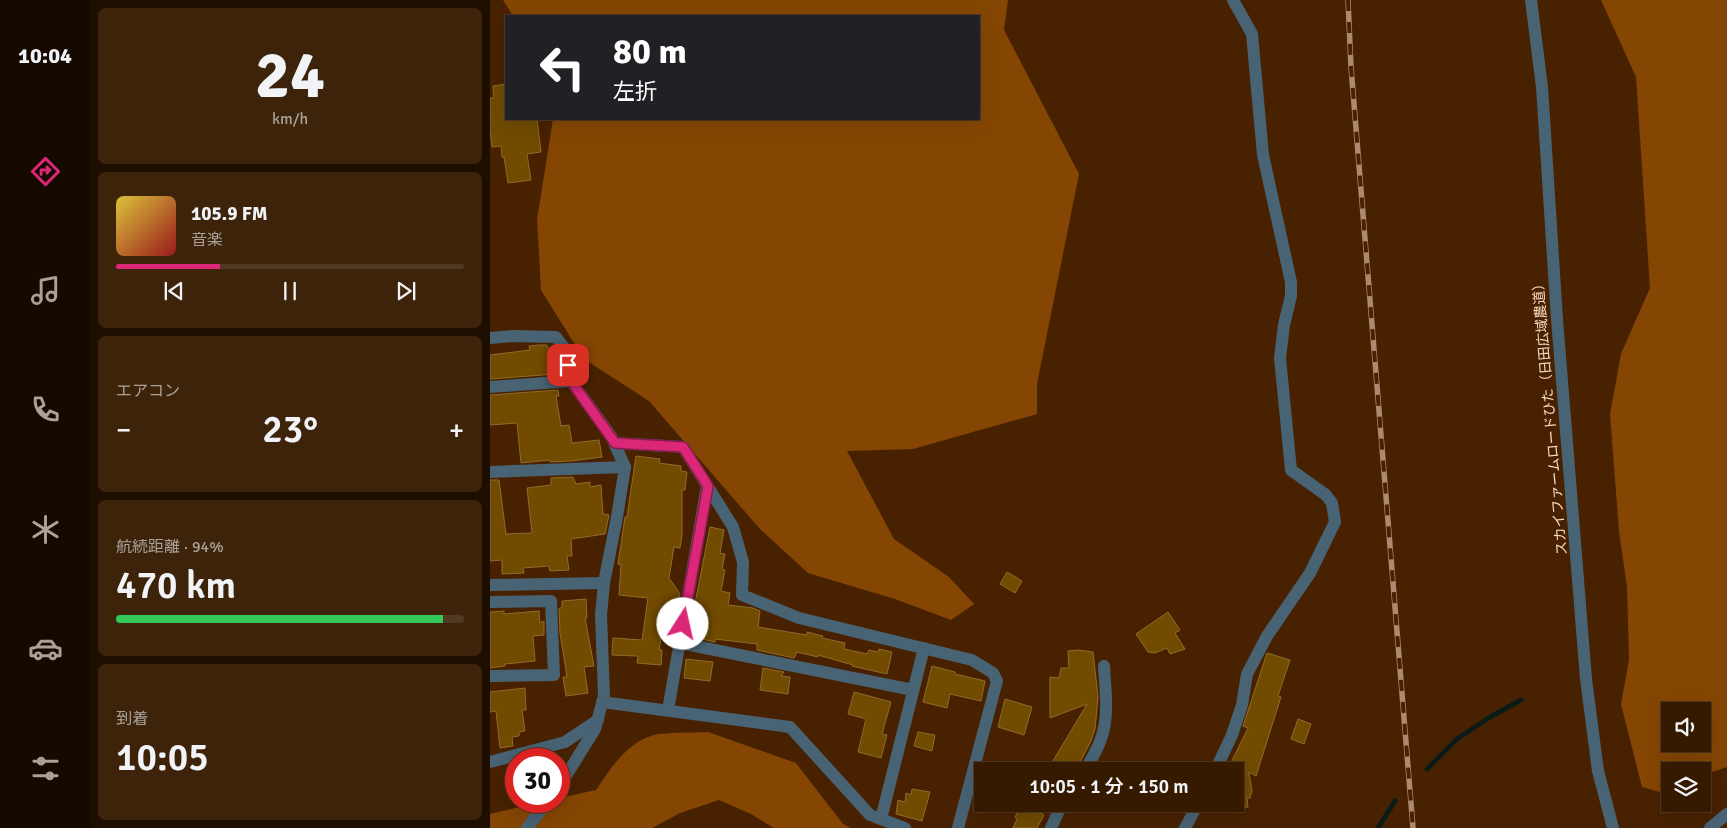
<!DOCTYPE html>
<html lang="ja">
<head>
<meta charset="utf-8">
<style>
  :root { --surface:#361a00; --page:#3d230a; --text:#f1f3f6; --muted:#aaa199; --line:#503822; --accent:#db2777 }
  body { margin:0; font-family:Signika,"Noto Sans JP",sans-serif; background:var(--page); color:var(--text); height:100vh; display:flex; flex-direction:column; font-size:19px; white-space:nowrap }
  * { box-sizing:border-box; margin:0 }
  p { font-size:16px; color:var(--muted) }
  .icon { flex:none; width:28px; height:28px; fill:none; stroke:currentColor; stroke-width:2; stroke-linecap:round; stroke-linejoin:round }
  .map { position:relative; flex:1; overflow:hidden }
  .side { display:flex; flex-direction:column; gap:8px; padding:8px; background:#1e0e00; width:400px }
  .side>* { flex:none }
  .top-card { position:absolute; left:15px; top:15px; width:475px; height:105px; border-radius:0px; box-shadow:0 5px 20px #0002,0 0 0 1px var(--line); background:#202124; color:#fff; overflow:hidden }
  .buttons { position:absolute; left:1171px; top:702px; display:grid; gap:10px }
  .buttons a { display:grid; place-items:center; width:50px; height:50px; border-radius:0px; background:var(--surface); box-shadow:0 5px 20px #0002,0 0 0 1px var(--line); font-size:25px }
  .speed { position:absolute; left:15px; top:748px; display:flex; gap:10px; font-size:25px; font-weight:700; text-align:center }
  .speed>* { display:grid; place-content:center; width:65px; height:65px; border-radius:50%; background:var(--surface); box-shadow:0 5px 20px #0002,0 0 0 1px var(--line); line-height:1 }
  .speed .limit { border:8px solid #d22; background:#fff; color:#111 }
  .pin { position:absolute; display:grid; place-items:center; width:42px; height:42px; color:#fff; margin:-21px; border-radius:10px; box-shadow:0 2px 8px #0006 }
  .me { position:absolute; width:55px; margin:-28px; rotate:10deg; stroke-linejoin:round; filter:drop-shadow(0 0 4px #0008) }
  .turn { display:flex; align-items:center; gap:18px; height:105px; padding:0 25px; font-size:22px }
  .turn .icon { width:65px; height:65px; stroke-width:2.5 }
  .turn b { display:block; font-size:35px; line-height:42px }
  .big { font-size:38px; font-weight:600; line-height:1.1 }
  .side .card { flex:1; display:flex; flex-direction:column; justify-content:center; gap:8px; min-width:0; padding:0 18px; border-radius:8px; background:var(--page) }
  .side .dial { align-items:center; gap:0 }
  .dial b { font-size:65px; line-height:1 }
  .song { display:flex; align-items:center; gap:15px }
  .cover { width:60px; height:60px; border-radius:8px; background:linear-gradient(135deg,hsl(50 70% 55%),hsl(0 70% 35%)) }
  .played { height:5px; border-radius:2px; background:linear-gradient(90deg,var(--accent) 30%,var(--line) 30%) }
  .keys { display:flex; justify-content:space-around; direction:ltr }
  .heat { display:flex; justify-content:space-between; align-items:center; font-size:28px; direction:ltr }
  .charge { height:8px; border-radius:4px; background:linear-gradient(90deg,#34c759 94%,var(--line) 0) }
  .trip { position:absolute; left:484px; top:762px; width:270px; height:50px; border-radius:0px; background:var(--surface); box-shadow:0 5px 20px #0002,0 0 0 1px var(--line); font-weight:600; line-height:50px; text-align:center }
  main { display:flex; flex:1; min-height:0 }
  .dock { display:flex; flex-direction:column; width:90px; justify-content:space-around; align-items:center; background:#160a00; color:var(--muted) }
  .dock .icon { width:35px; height:35px }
  .dock .on { color:var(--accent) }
  .dock b { font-size:22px; color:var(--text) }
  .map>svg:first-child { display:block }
  .forest { fill:#854603; fill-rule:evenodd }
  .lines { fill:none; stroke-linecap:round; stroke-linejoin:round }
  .stream { stroke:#0c1b17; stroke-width:5 }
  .building { fill:#704b00; stroke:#916b2b }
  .minor { stroke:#486374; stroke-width:12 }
  .tertiary { stroke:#486374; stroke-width:12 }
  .rail-casing { stroke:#ad8a6f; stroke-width:5.5 }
  .rail { stroke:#482200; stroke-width:4; stroke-dasharray:11; stroke-linecap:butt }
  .route-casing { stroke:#8e194d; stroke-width:12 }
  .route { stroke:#db2777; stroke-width:9 }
  .labels { text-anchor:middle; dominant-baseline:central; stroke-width:5; stroke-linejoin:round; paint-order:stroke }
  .street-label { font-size:14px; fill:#f9d9c3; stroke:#482200 }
</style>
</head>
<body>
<main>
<nav class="dock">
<b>10:04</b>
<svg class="icon on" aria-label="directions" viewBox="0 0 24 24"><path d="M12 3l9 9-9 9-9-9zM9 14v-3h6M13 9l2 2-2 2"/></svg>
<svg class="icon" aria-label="music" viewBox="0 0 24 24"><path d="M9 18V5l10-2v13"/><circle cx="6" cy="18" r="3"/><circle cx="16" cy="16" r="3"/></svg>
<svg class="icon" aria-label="phone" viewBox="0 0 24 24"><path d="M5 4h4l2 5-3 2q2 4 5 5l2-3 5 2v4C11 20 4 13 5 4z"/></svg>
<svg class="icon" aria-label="climate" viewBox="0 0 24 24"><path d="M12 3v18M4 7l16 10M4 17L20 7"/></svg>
<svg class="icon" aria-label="car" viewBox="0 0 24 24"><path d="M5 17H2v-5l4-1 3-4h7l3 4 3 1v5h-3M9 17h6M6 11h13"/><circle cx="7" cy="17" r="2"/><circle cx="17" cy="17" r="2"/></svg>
<svg class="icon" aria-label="filters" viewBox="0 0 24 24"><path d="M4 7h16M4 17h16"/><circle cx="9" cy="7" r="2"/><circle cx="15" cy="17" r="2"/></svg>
</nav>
<section class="side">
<div class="card dial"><b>24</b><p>km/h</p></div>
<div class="card">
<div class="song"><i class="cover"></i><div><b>105.9 FM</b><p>音楽</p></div></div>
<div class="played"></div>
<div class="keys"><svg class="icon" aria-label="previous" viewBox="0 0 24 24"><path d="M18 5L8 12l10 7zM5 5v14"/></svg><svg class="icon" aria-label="pause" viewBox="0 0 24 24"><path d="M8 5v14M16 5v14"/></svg><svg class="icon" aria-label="next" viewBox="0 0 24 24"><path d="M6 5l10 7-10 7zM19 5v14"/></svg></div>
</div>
<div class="card"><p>エアコン</p>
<div class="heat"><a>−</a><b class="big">23°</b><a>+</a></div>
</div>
<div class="card"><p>航続距離 · 94%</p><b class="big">470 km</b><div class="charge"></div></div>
<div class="card"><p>到着</p><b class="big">10:05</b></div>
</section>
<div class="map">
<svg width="1237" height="828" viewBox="0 0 1237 828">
  <rect width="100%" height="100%" fill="#482200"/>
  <g class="forest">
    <path d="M13 0H518L514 30 589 174 547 384V414L423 449 357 451 404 539 459 577 484 604 461 620 405 599 318 573 270 529 159 401 94 359 51 290 47 220 63 119H489V16H23Z"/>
    <path d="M1111 0H1237V767L1213 775 1212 771H1180V795L1152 787 1131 704 1139 660 1137 587 1129 531 1120 414 1131 354 1160 288 1146 77ZM1180 711H1212V744H1180Z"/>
    <path d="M218 732 306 763 353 824 361 828H284L261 814 229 800 190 813 162 828H0V814L55 801H69V798L106 790C120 769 137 742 164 735 177 732 203 733 218 732Z"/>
  </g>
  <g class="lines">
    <g class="stream">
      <path d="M937 769 967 739 1000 717 1031 700"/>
      <path d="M888 828 905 801"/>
    </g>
  </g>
  <g class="building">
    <path d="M16 84V119H47L51 152 37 154 41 180 18 183 14 157H12L11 146 2 147 0 129V98H4L3 86Z"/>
    <path d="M49 345H57L58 349 63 348 66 374 0 379V355L40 350 39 346Z"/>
    <path d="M68 390 69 396H66L71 426 79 425 82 443 109 440 112 457 81 461 60 462V460L31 463 27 423 0 425V395Z"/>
    <path d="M146 456 170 459 169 463 191 466V471L197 472 195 490H192V535L190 548 184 547 179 578 190 594 188 604 177 602 169 650H172L171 665 147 663 148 656 122 655 123 638 152 640 158 598 129 595 131 565 128 564 135 517H137Z"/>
    <path d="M83 477 86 484 100 482V487L111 485 113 514 119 515 115 534 81 539 82 556H77L79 570 60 571 59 566 33 568 34 573 12 574V560L0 561V480H9L16 534 42 533 37 488 61 485V478Z"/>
    <path d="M220 527 234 530 230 553 235 554 232 569 235 570 231 591 240 593 238 605 263 608 270 611 268 627 317 635V632L333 636 332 638 355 643 354 649 377 654 379 650 388 652 389 649 402 652 397 674 362 666 363 665 328 655V657L307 652 304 658 267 650V644L225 639V642L207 638 200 629Z"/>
    <path d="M517 572 532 581 525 593 510 584Z"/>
    <path d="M96 599 97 618H95L104 666 94 667 98 693 76 696 73 677H77L70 633 69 609 72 607V601Z"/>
    <path d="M14 611V614L49 611 50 623 54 621V635L43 636 45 661 15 664V666L0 668V612Z"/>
    <path d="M678 612 690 630 685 633 695 649 680 654 677 648 665 653 658 652 646 634Z"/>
    <path d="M588 650 603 652 608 697 605 729 601 741 586 770 581 766 578 771H557L597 704 560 718V677L569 678 571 668H579L578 651Z"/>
    <path d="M777 653 800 660 788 696 791 697 766 776 759 772 762 791 760 798H757L758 807 745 808V770L739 767 758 728 753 726Z"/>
    <path d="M196 659 223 662 220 681 194 678Z"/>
    <path d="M442 666 465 672V674L495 681 491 701 460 694 457 708 433 702Z"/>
    <path d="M273 668 294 672 291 676 300 677 298 694 270 690Z"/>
    <path d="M35 688 36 710H32L35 731 29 732V736L22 737 23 746 10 748 6 711 0 712V692Z"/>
    <path d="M364 692 401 702 392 734 397 735 391 758 368 752 376 719 358 714Z"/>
    <path d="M515 699 542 707 534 735 508 727Z"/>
    <path d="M808 719 821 724 814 744 801 739Z"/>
    <path d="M428 732 445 735 442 751 424 746Z"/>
    <path d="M422 789 440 792 432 821 406 814 408 800 415 802 416 793 421 795Z"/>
    <path d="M532 804H546L544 810 554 815 547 828H523L527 819 525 817Z"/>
  </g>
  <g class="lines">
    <g class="minor">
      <path d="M0 338 23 336 66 337 75 349 81 381 121 436 135 467 127 517 114 583 111 615 114 696 105 729 69 787"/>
      <path d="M0 387 81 381"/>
      <path d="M125 443 193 447 243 527 253 562 252 595 309 618 482 660 503 673 507 681 468 828"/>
      <path d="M0 472 135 467"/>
      <path d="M0 585 114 583"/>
      <path d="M0 602 61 601 64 675 0 676"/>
      <path d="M190 643 423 690"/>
      <path d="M112 702 300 727 380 815 415 828"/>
      <path d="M178 710 217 486"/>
      <path d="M0 762 75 742 108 720"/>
      <path d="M594 771C621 732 617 712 614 666"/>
      <path d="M725 771 742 735 752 705 757 674 777 636 820 573 845 522 842 503 836 495 801 470 790 358 794 325 801 296V282L773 155 762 34 743 0"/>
      <path d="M391 819 434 648"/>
      <path d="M37 828 58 801"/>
      <path d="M561 828 572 804"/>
      <path d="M695 828 708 804"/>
      <path d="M1220 828 1237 814"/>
    </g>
    <path class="tertiary" d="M1041 0 1052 87 1067 319 1096 679 1108 771 1123 828"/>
    <g class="rail-casing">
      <path id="rail" d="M858 0 861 67 923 828"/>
    </g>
    <use href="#rail" class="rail"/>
  </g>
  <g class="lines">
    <g class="route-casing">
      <path id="route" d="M78 365 81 381 125 443 193 447 218 486 193 624"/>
    </g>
    <use href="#route" class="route"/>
  </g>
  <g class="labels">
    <g class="street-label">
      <text transform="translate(1060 416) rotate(-95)">スカイファームロードひた（日田広域農道）</text>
    </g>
  </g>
</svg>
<div class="buttons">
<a><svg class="icon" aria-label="sound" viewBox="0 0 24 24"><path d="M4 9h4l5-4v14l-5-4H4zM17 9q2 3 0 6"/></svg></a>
<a><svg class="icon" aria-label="layers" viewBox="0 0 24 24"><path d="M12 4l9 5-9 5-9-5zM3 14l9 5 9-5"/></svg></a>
</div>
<div class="speed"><div class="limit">30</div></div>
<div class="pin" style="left:78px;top:365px;background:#d93025"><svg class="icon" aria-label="arrive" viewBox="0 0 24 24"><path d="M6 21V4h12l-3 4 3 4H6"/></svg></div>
<svg class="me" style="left:193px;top:624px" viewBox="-20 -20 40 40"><circle r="19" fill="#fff"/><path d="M0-13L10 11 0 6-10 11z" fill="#db2777"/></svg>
<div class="trip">10:05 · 1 分 · 150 m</div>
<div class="top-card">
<div class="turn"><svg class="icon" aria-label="left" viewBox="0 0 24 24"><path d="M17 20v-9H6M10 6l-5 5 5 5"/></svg><div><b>80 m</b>左折</div></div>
</div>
</div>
</main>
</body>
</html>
